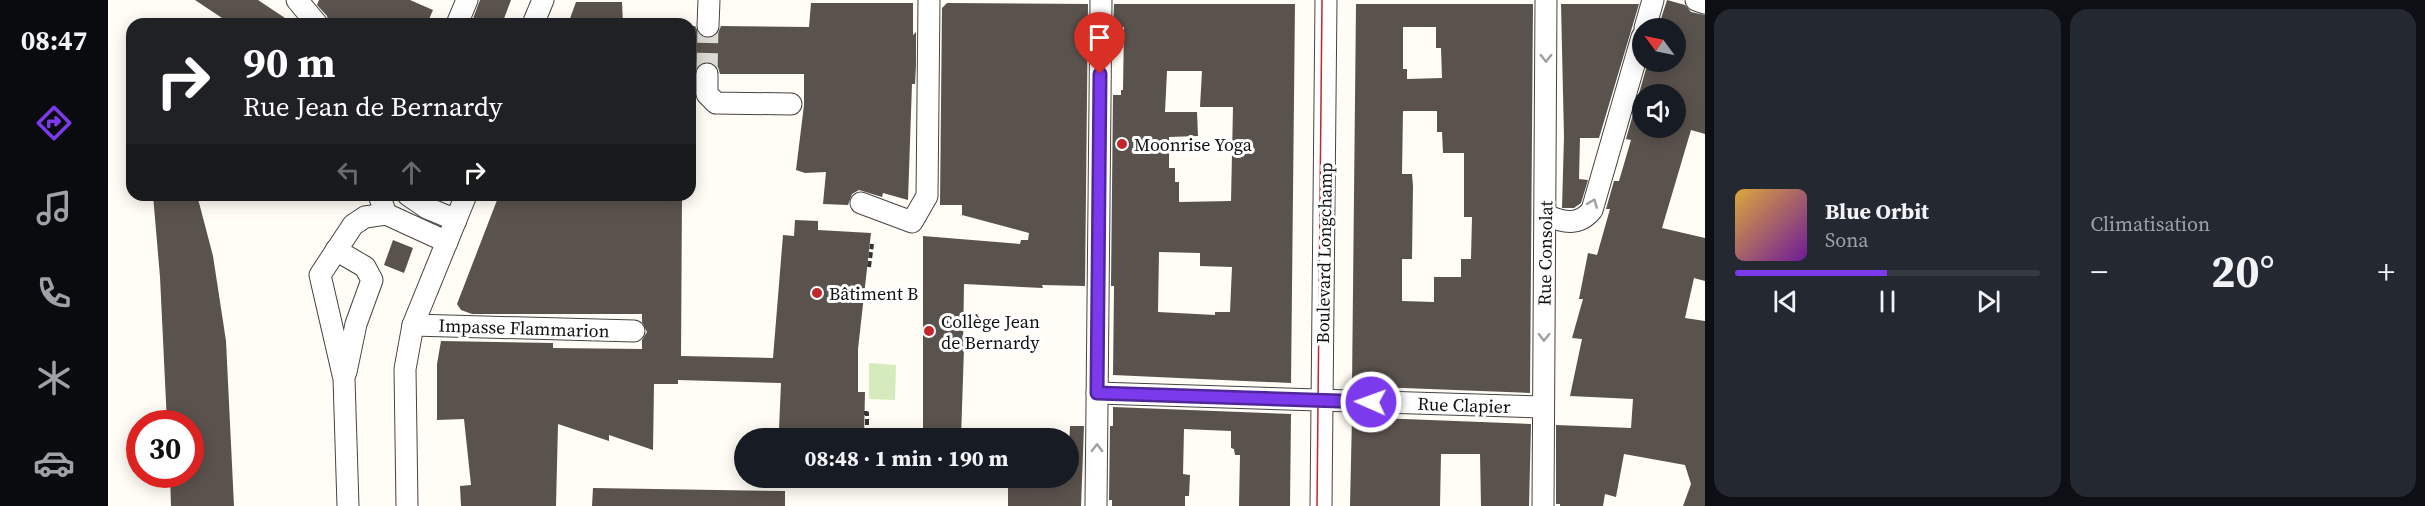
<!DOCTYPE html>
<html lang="fr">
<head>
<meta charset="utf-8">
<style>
  :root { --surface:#171b24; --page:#242831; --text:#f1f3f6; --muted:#9ea1a6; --line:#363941; --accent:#7c3aed }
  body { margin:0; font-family:"Source Serif 4",serif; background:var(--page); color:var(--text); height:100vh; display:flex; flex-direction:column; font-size:22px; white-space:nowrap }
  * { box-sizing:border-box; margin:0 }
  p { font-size:20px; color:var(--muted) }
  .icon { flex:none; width:33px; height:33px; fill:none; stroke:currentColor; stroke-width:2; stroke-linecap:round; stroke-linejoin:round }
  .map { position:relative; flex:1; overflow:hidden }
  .drawer { display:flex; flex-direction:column; gap:9px; padding:9px; background:#0d0f14; width:720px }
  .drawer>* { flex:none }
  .top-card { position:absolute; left:18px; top:18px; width:570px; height:183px; border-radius:18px; box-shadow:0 3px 15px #0003; background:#202124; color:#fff; overflow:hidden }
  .needle { width:39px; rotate:303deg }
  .buttons { position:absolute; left:1524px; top:18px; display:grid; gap:12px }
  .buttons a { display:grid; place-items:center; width:54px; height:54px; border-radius:50%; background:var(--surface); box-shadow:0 3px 15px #0003; font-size:30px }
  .speed { position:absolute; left:18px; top:410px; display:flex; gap:12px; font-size:30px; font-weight:700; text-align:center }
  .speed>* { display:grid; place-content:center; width:78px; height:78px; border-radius:50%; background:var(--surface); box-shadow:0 3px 15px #0003; line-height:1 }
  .speed .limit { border:9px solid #d22; background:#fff; color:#111 }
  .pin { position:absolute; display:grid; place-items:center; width:51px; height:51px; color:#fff; margin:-62px -26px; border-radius:50% 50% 50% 0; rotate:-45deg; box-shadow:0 0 6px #0007 }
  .pin .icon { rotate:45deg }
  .me { position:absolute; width:66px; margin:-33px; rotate:272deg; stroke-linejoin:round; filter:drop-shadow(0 0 4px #0008) }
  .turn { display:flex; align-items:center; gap:21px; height:126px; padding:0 18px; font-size:27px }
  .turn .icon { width:78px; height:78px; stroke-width:2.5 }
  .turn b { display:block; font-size:42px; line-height:51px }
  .lanes { display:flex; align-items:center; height:57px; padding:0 18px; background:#0003; justify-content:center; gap:30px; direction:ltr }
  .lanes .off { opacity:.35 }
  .big { font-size:45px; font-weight:700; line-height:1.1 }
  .drawer .tile { flex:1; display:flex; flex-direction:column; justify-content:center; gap:9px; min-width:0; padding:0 21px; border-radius:18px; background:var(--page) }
  .song { display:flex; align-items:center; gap:18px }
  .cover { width:72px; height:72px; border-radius:9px; background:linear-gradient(135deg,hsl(40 70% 55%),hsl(280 70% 35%)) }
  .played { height:6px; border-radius:3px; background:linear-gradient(90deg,var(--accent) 50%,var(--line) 50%) }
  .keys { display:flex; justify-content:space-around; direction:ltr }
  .heat { display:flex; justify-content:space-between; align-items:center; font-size:33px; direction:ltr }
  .drawer .tiles { flex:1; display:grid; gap:9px; grid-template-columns:repeat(2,1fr) }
  .trip { position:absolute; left:626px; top:428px; width:345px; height:60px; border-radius:30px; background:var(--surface); box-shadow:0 3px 15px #0003; font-weight:700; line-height:60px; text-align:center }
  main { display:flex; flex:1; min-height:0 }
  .tabs { display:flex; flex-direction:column; width:108px; justify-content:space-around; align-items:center; background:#090b0e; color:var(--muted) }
  .tabs .icon { width:42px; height:42px }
  .tabs .active { color:var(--accent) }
  .tabs b { font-size:27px; color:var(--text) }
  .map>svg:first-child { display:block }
  .green { fill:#d5ebbd }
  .building { fill:#5a524d; fill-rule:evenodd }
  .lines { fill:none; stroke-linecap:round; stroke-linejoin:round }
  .minor-tunnel { stroke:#dbdad3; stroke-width:21; stroke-dasharray:21 10; stroke-linecap:butt }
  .minor-casing { stroke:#444; stroke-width:23 }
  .path { stroke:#333; stroke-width:4; stroke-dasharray:6 3; stroke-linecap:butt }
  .minor { stroke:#fff; stroke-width:21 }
  .tram { stroke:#c4262e; stroke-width:1.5 }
  .oneway { stroke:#a0a0a0 }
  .route-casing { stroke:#51269a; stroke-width:15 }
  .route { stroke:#7c3aed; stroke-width:10 }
  .poi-dot { fill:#c4262e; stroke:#fff; stroke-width:2 }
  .labels { text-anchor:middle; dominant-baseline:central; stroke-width:6; stroke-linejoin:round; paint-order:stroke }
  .poi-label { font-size:18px; fill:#111; stroke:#fff; text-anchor:start }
  .street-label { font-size:18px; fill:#111; stroke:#fff }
</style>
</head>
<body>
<main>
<nav class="tabs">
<b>08:47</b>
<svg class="icon active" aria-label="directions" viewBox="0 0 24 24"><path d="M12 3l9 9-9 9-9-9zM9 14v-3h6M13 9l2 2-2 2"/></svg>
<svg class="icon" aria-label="music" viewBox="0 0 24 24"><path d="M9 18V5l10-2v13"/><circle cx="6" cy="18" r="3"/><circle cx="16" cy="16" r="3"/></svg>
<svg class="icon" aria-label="phone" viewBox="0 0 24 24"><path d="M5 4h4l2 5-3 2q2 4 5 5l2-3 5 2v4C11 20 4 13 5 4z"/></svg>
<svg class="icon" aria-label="climate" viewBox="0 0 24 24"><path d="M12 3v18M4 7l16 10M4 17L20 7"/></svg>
<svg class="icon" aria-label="car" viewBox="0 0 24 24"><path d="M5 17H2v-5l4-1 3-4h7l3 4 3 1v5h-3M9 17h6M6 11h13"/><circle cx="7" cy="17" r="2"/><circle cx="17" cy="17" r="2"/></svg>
</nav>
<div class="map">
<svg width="1597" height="506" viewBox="0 0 1597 506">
  <rect width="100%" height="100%" fill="#fffdf5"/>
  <path class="green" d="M761 363 788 365 787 400 761 399Z"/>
  <g class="building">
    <path d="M87 0H150L186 24H123Z"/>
    <path d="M211 0H302L325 10 319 24H221L219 16 209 5Z"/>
    <path d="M372 0H403L394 24H363Z"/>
    <path d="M1559 0 1577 5 1583 12 1597 15V134L1583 130 1554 228 1597 238V281L1586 278 1577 318 1597 321V506H1575L1583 484 1577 465 1516 454 1508 497 1497 494 1495 506H1452V504H1448V425L1523 428 1525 399 1462 396 1474 339 1464 338 1475 299H1471L1480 253 1489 255 1502 209H1498L1506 181H1511L1523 140 1518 139 1540 62H1568V28H1550ZM1534 94H1568V128H1534Z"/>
    <path d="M468 2H514L515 24H460Z"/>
    <path d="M703 3H805V35L808 32V65L807 84H804L800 200 775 193 774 197 751 190 744 194 740 205 715 204 718 172 697 173 688 170 696 105V74H612L610 67 600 61 592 63 586 74H582V26H587L593 36 600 39 610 33 613 26 701 27Z"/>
    <path d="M839 3 980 4 977 286 934 285 935 288 856 284 855 348H856L853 438H815V236L912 244 913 240H920L921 233 854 215V205H832L834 8Z"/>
    <path d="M1006 4H1187L1183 383 1005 375 1006 289V286H1003L1005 95H1013V90H1015L1016 27H1005ZM1059 71H1094L1092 107H1125L1123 201 1071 202V182H1067V168H1061V137L1090 136 1089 112H1057ZM1051 252 1092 253V266L1124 267 1122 312H1107V315L1050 312Z"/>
    <path d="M1248 4H1425L1422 393 1244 386ZM1295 27H1328V48H1333L1334 78 1299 79V69H1295ZM1295 111H1329V132H1334L1335 153H1356V217H1364L1363 259H1353V277H1326V302L1294 301V259H1304L1305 186 1304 174H1294Z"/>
    <path d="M1453 4H1531L1491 138H1472L1471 179 1480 180 1473 203 1466 208H1454L1456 137Z"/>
    <path d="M45 195H89L94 214 105 256 118 341 126 506H63L62 474H82V423H59L52 277Z"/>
    <path d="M391 195H574L573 356 665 358 675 235 686 236 687 220 710 221V230L763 233 750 349V392H757L756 438H683L684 431 671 429 673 383 570 380V384H546L545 450 501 435V441L450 424 448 506H353L352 486 363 485 356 419 329 420V364L333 341 445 343V348L534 349V340L539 332 534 322V314H364L353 310 349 304Z"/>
    <path d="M285 240 305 248 296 273 276 265Z"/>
    <path d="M1005 407 1183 414 1182 506H1131L1132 455H1127L1126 449 1123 448V431L1076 429 1075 474 1082 475 1081 496H1077V506H1004V500H1001L1002 426H1005Z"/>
    <path d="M1244 417 1423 424 1421 506H1373L1372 454H1333L1332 506H1242Z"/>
    <path d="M962 426H976L973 506H900V477H960Z"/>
    <path d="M485 488 677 491V506H484Z"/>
  </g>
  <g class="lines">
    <path class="minor-tunnel" d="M599 74 600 26"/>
    <g class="minor-casing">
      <g id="minor">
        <path d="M189 0 209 24"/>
        <path d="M1588 0 1597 3"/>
        <path d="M349 24 359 0"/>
        <path d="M425 24 435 0"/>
        <path d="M600 26 601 0"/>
        <path d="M1537 28 1545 0"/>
        <path d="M599 74V94L608 103 683 104"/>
        <path d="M271 195 278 214 339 242"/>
        <path d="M300 195 319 208 348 220"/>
        <path d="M753 203 804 222 819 196 821 0"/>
        <path d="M1438 215C1456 223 1471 226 1484 210L1534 37"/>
        <path d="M228 250 257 267 264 280 248 324 238 372"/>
        <path d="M305 325 526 331"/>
        <path d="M989 393 1435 407"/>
        <path d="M240 506 236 379 212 275 245 225 257 217 278 214"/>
        <path d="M299 506 297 369 305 325 358 195"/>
        <path d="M988 506 993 0"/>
        <path d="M1213 506 1218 0"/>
        <path d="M1435 506 1438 0"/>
      </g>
    </g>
    <g class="path">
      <path d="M761 267 764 244"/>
      <path d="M756 413H759V438"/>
    </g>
    <use href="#minor" class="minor"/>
    <path class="tram" d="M1209 506 1214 0"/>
  </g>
  <defs><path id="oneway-chevron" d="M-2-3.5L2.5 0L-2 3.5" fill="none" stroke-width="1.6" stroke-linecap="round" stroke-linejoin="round" transform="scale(1.5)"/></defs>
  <g class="oneway">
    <use href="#oneway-chevron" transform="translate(1438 58) rotate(90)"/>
    <use href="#oneway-chevron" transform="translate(1485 203) rotate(-69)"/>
    <use href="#oneway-chevron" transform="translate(1436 337) rotate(91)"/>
    <use href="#oneway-chevron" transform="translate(989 448) rotate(-89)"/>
  </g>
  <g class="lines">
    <g class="route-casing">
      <path id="route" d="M992 74 989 393 1263 402"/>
    </g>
    <use href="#route" class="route"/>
  </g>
  <g class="poi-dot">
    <circle cx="1014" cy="144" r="6"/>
    <circle cx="709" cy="293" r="6"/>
    <circle cx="821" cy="331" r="6"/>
  </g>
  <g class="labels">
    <g class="poi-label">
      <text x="1026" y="144">Moonrise Yoga</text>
      <text x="721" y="293">Bâtiment B</text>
      <text x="833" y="321">Collège Jean<tspan x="833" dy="21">de Bernardy</tspan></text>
    </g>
    <g class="street-label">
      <text transform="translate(1216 253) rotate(-89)">Boulevard Longchamp</text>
      <text transform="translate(1437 253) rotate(-89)">Rue Consolat</text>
      <text transform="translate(416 328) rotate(2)">Impasse Flammarion</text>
      <text transform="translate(1356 405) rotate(2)">Rue Clapier</text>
    </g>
  </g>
</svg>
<div class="buttons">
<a><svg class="needle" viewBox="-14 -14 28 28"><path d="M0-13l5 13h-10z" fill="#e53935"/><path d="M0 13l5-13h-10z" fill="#9ea1a6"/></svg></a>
<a><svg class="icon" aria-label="sound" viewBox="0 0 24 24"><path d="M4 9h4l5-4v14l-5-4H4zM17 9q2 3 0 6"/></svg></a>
</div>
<div class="speed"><div class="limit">30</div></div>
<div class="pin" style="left:992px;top:74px;background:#d93025"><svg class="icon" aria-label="arrive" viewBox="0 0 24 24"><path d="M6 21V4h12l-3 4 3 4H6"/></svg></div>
<svg class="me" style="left:1263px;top:402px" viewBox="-20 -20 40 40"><circle r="17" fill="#7c3aed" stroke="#fff" stroke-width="3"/><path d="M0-11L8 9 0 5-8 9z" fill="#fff"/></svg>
<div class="trip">08:48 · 1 min · 190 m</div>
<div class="top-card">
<div class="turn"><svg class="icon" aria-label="right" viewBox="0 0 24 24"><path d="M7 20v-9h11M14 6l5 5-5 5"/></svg><div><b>90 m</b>Rue Jean de Bernardy</div></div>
<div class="lanes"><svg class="icon off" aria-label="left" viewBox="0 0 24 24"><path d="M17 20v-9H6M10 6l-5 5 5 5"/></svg><svg class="icon off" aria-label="ahead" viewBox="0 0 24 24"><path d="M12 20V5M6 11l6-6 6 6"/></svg><svg class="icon" aria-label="right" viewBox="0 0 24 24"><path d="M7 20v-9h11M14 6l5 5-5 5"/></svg></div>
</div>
</div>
<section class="drawer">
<div class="tiles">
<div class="tile">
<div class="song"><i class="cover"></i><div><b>Blue Orbit</b><p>Sona</p></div></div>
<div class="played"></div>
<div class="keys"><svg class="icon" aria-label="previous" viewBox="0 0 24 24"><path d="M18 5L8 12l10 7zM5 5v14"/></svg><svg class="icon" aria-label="pause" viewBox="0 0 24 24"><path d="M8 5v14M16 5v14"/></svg><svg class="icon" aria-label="next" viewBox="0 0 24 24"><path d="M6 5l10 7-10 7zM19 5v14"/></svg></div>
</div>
<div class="tile"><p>Climatisation</p>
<div class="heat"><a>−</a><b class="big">20°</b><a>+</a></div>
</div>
</div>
</section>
</main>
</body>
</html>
